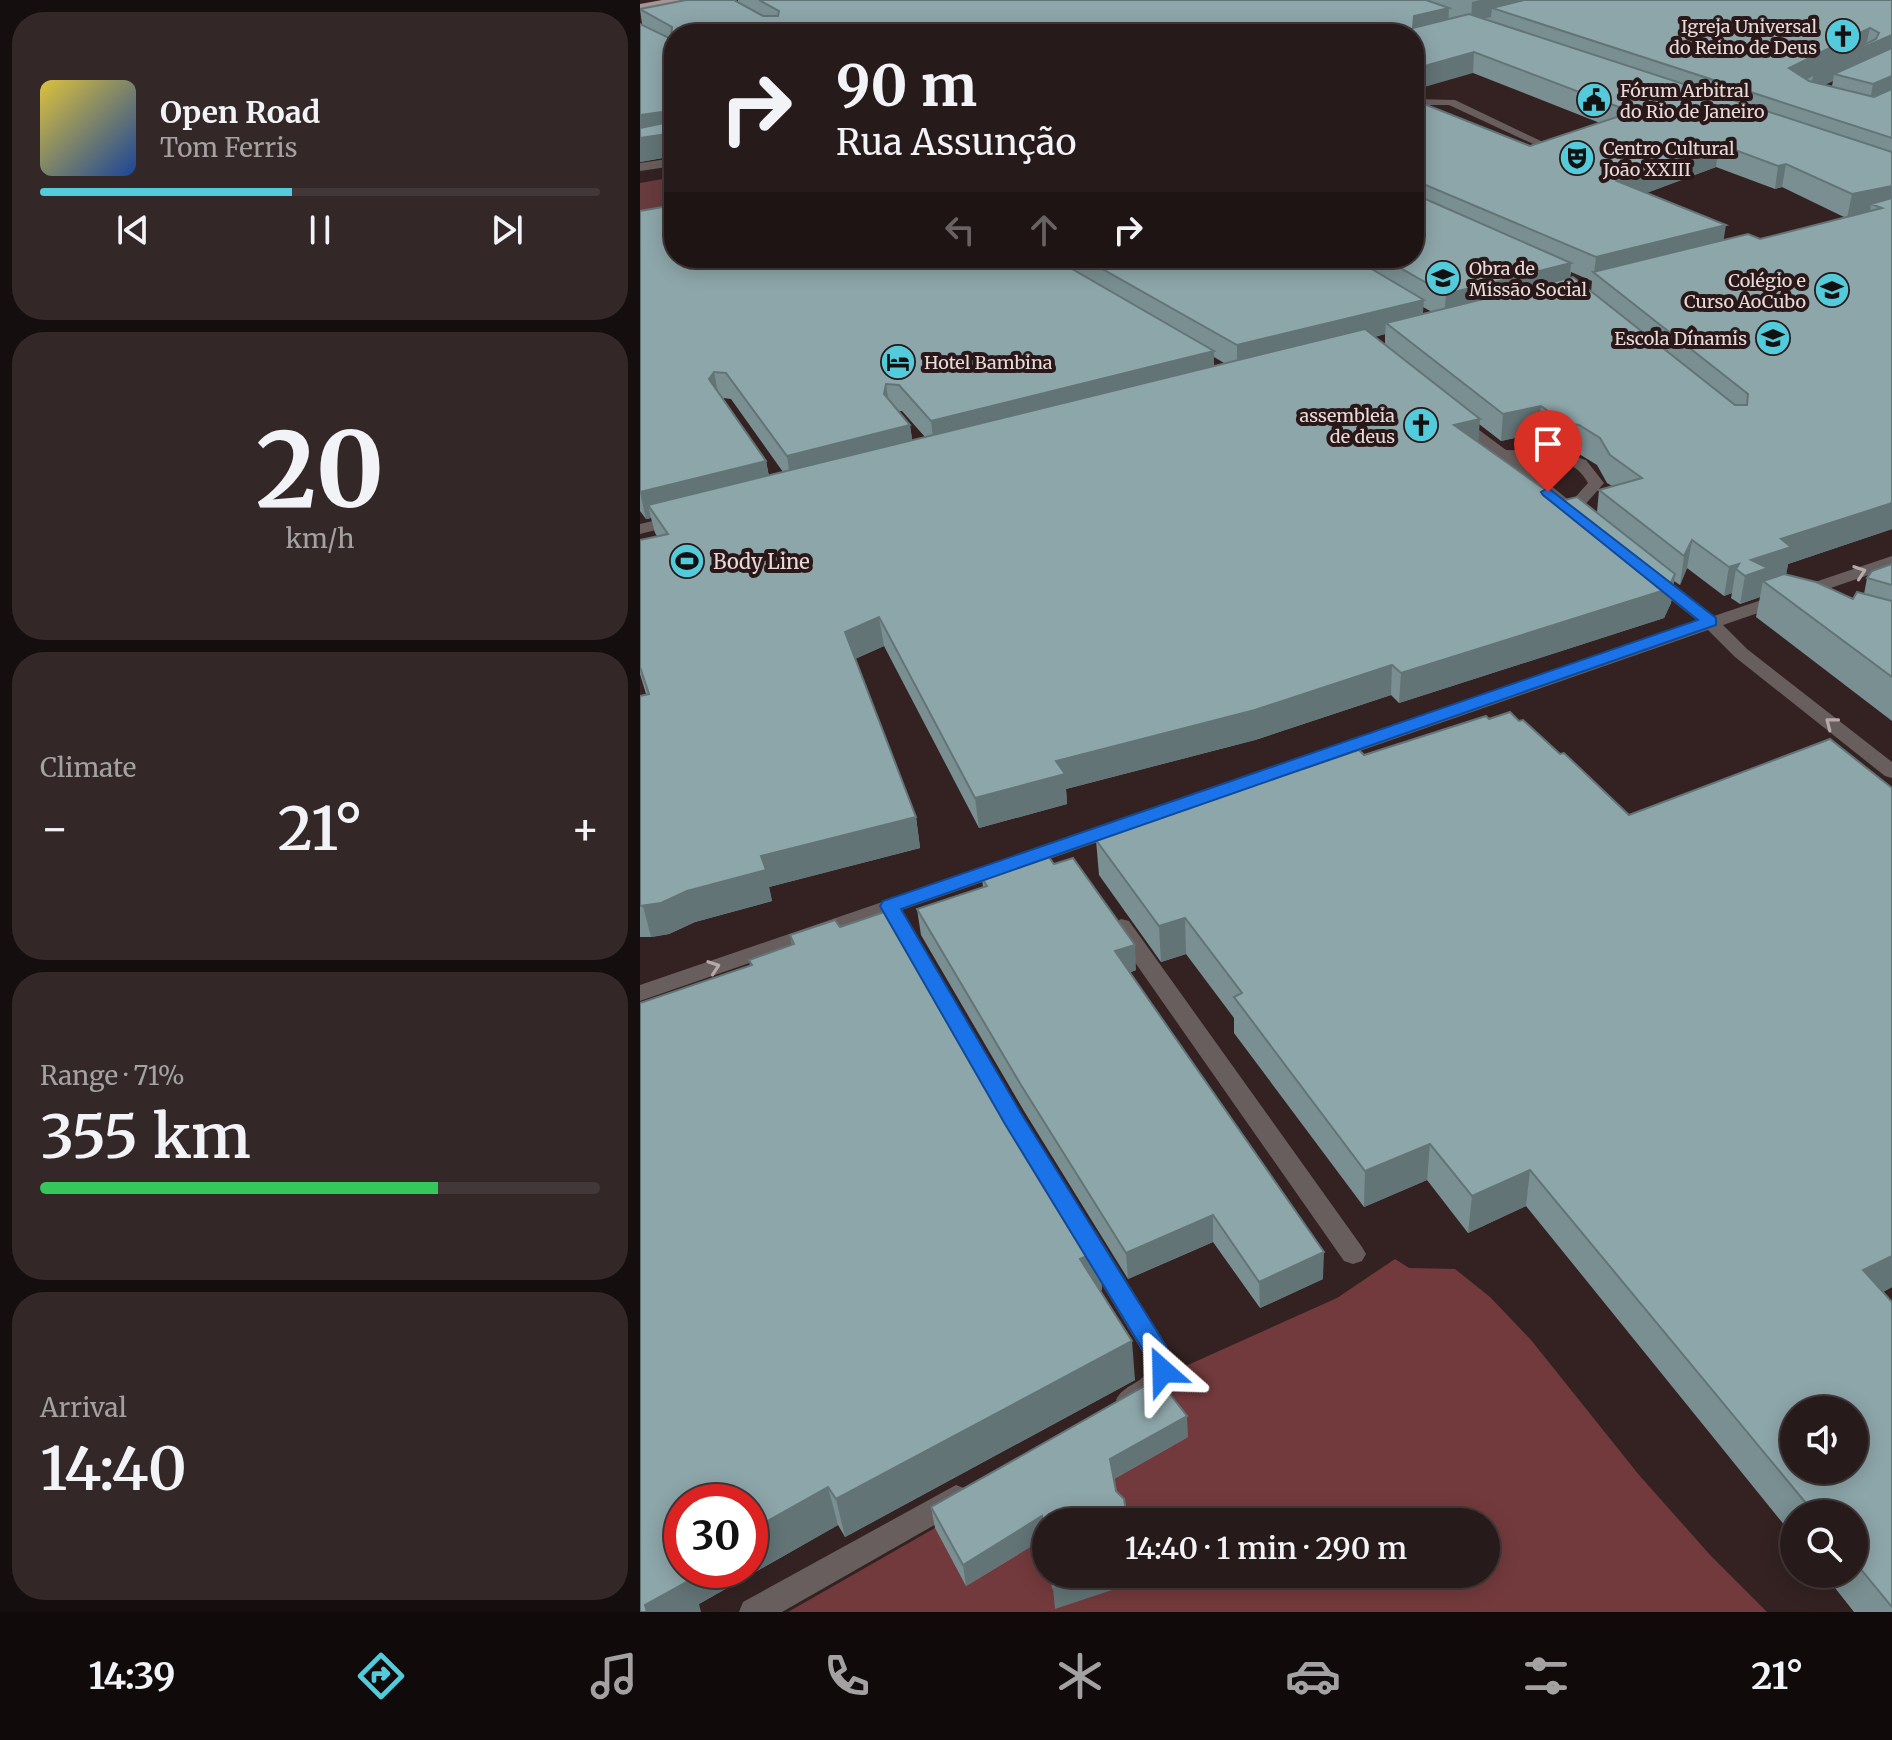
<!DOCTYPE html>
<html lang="en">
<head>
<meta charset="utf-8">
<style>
  :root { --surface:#271a1a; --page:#332727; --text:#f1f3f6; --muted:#a4a1a2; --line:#433839; --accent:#53cbda }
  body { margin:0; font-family:Merriweather,serif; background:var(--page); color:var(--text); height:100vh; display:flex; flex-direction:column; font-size:30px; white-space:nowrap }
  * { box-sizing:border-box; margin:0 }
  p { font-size:26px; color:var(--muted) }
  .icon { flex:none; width:44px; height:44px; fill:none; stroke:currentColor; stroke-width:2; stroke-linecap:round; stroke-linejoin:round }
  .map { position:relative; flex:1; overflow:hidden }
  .details { display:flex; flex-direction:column; gap:12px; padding:12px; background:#150e0e; width:640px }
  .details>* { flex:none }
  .banner { position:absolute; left:24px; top:24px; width:760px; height:244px; border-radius:32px; box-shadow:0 4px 20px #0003,0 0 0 2px var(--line); background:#271a1a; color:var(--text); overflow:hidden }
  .buttons { position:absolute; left:1140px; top:1396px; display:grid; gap:16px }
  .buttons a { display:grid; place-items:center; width:88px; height:88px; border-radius:50%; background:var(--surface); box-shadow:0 4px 20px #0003,0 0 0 2px var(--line); font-size:40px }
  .speed { position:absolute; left:24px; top:1484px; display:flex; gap:16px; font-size:40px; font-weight:700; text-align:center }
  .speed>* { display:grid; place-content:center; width:104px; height:104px; border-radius:50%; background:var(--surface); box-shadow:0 4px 20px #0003,0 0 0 2px var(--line); line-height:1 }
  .speed .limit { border:12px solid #d22; background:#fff; color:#111 }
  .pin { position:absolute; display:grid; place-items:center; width:68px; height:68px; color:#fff; margin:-82px -34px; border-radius:50% 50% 50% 0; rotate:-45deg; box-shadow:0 0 8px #0007 }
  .pin .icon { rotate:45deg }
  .me { position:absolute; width:88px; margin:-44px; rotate:335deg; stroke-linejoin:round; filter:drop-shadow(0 0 6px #0008) }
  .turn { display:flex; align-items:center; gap:28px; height:168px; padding:0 40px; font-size:36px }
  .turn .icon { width:104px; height:104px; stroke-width:2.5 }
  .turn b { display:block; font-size:56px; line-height:68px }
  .lanes { display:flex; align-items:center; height:76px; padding:0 40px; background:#0003; justify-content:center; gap:40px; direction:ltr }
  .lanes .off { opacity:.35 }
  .big { font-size:60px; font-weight:600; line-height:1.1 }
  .details .widget { flex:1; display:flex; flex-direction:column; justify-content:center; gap:12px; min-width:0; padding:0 28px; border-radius:32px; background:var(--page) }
  .details .dial { align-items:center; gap:0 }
  .dial b { font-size:104px; line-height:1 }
  .song { display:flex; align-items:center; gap:24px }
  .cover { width:96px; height:96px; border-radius:12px; background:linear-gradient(135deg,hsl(50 70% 55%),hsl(220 70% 35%)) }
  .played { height:8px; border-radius:4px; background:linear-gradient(90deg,var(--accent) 45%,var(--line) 45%) }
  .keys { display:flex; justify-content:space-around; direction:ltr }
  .heat { display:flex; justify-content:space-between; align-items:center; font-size:44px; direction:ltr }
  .charge { height:12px; border-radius:6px; background:linear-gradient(90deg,#34c759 71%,var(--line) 0) }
  .trip { position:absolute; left:392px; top:1508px; width:468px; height:80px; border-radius:40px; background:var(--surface); box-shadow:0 4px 20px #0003,0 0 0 2px var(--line); font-weight:600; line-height:80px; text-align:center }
  .tabs { display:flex; height:128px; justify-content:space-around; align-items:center; background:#100a0a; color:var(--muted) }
  .tabs .icon { width:56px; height:56px }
  .tabs .active { color:var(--accent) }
  .tabs b { font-size:36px; color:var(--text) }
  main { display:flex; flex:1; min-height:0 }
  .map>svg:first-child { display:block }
  .green { fill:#683b3d }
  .forest { fill:#733a3d; fill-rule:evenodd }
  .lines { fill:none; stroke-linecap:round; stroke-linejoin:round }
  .minor { fill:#685e5e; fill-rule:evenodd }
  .major { fill:#a89494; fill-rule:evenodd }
  .wall { fill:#798f91; fill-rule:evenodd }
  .shaded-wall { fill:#637476 }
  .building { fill:#8da6a9; stroke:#637476; stroke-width:2; fill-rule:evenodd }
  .oneway { stroke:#b5a9a9 }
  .route { fill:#1a73e8; stroke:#114b97; stroke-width:2 }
  .labels { text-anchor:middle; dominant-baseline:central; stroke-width:8; stroke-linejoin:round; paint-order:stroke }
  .far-poi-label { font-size:18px; fill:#e8dbdb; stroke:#2a1819; text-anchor:end }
  .poi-label { font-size:20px; fill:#e8dbdb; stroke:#2a1819; text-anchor:start }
</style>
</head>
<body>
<main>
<section class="details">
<div class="widget">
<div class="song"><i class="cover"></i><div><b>Open Road</b><p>Tom Ferris</p></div></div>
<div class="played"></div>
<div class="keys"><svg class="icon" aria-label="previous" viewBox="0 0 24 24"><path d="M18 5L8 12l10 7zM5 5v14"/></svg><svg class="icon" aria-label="pause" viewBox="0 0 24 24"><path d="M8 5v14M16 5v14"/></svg><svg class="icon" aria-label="next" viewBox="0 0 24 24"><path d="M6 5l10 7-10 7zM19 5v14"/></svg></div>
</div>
<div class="widget dial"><b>20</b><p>km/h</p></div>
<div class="widget"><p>Climate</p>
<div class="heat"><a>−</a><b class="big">21°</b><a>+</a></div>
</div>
<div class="widget"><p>Range · 71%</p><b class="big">355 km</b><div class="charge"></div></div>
<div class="widget"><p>Arrival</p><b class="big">14:40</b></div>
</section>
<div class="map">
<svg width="1252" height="1612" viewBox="0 0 1252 1612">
  <rect width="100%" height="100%" fill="#342222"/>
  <path class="green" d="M34 177V205L0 211V183Z"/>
  <path class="forest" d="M755 1259 769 1268 815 1269 850 1297 891 1340 999 1475 1071 1556 1127 1612H148L545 1385 539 1369 697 1298ZM406 1522H846V1574H406Z"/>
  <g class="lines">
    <g class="minor">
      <path d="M774 99 815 100 903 142 893 144 809 105H774Z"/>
      <path d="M34 158V166L0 171V163Z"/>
      <path d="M819 415 866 450 916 451 946 460 964 483 937 514H925L814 423 811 420ZM878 459C904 458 934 456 948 483L931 502Z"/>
      <path d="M38 515 46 520 44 523 0 534V524Z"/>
      <path d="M1252 556V567L1083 625 1107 649 1252 762V778L1245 776 1095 657 1068 630 0 1001V985L1059 622 1006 580 1003 576 1006 572H1018L1074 616Z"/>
      <path d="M481 919 489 921 722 1247 726 1254 722 1261 713 1264 704 1261 473 931 470 926Z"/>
      <path d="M446 1227 455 1230 526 1345 537 1371 524 1394 490 1412 480 1408 476 1400C483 1385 501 1384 509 1370L505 1356 433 1237 437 1230Z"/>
      <path d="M316 1485 326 1489 330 1498 326 1507 142 1612H99L103 1602Z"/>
    </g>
    <path class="major" d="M22 0H43L0 10V4Z"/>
  </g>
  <g class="wall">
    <path d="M98 0H1252V529L1148 564 1146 575 1213 599 1224 594 1227 578 1252 564V721L1116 617 1120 597 1100 604 1091 598 1092 593 1084 596 1047 568 1040 585 1034 581 1031 603 1024 618 759 703 751 695 615 740 426 789 427 804 339 828 244 646 215 659 276 817 280 848 129 887 132 901 55 922 29 934 11 937H0V696L6 694 0 674V540L17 536 15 533 11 518 6 519 0 511V211L34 258H774V100L890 146 960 123 833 73 34 34V156L0 162 2 24 0 9 98 2ZM1193 81 1192 86 1184 85ZM1076 167 1135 189 1142 187 1206 218 1120 239 1084 240 1006 193ZM931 272 952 281 951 292 930 278ZM783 307 792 312 783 314ZM745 334V344L735 337ZM574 357 584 363 574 366ZM83 398 91 399 143 472 129 476 126 461ZM258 411H262L285 437 272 440 270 425ZM839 424 861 441 898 433 922 450 936 452 957 465 967 483 972 486 959 490 957 512 921 501 838 442Z"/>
    <path d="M849 719 879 721 920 754 989 815 1252 788V1287L1243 1292 1252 1302V1612H1214L1184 1574H1214V1514H1154V1537L886 1206 828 1233 787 1180 724 1207 594 1033V1018L546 954 521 962 459 875 456 840 663 769 724 755Z"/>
    <path d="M342 878 496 970 489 973 683 1279 620 1308 573 1242 488 1279 384 1111 281 935 277 909 343 887Z"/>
    <path d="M200 927 458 1251 462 1290 460 1291 495 1380 205 1537 198 1525 59 1604 0 1612 110 966 109 960 152 945 150 935Z"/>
    <path d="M548 1437 474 1479 405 1538 326 1586 295 1528 291 1507Z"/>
  </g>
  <g class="shaded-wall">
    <path d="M840 0H919L852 8 851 17 831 22 832 2Z"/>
    <path d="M809 8 808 28 773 34 774 16Z"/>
    <path d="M1230 28 1226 46 1252 35V54L1194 74 1193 81 1170 91 1173 76 1145 90 1149 68Z"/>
    <path d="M834 52 833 73 774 90V69Z"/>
    <path d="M1252 76V90L1229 106 1233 84Z"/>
    <path d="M29 111 34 133V156L0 162V115Z"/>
    <path d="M1079 144 1076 167 975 205 977 181Z"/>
    <path d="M1146 164 1142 187 1135 189 1138 166Z"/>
    <path d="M1252 186V208H1242L1231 204 1230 213 1207 218 1212 194Z"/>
    <path d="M1086 225 1082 250 954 273 956 257Z"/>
    <path d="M931 263 929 288 804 319 806 294Z"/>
    <path d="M784 300 782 325 746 323 745 334 597 371V345Z"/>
    <path d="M574 351V377L294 448 291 421Z"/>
    <path d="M74 372 79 398 69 379Z"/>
    <path d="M246 384 250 410 244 394Z"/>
    <path d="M901 406 898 433 861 441 863 414Z"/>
    <path d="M840 419 838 446 814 425Z"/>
    <path d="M270 425 274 452 151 484 147 456Z"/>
    <path d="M126 461 131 488 8 505 11 518 6 519 0 492Z"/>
    <path d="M1252 503V529L1148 564 1146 575 1123 581 1120 597 1100 604 1105 576 1111 560 1141 539Z"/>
    <path d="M1052 540 1047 568 1040 585 1044 556Z"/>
    <path d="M1099 564 1096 569 1092 593 1084 596 1089 567Z"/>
    <path d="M1035 574 1031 603 1024 618 759 703 761 673Z"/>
    <path d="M239 617 244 646 210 661 205 632Z"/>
    <path d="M752 665 751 695 615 740 426 789 427 804 339 828 335 798 416 761Z"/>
    <path d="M276 817 280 848 129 887 132 901 55 922 29 934 11 937 3 906 121 856Z"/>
    <path d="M545 918 546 954 521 962 519 926Z"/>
    <path d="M495 945 496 970 476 977 475 951Z"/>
    <path d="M790 1144 787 1180 724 1207 725 1171Z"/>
    <path d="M890 1170 886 1206 828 1233 832 1196Z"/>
    <path d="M573 1215V1242L488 1279 486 1253Z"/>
    <path d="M458 1251 462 1290 444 1298 440 1259Z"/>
    <path d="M684 1252 683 1279 620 1308 619 1282Z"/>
    <path d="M1252 1256V1287L1212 1307 1223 1270Z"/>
    <path d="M492 1341 495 1380 205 1537 196 1499Z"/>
    <path d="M547 1416 548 1437 472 1480 470 1459Z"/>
    <path d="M188 1487 198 1525 59 1604 61 1612H7L5 1605 47 1570H110V1531Z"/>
    <path d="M402 1516 405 1538 326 1586 323 1565Z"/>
    <path d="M456 1574H495L496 1582 415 1609 413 1588Z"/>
  </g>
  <g class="building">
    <path d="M46 0H94L123 16H138L139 11 119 0H786L809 8 774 16 773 28 829 14 1252 152V186L1212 194 1146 164 1138 166 1079 144 977 181 1086 225 956 257 774 180V192V100L890 146 992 112 834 52 774 69V34H34V133L0 138V128L30 122 33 114 29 111 0 115V24L31 39 32 27 0 9Z"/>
    <path d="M884 0H1252V35L1174 69 1236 39 1239 33 1230 28 1149 68 1169 81 1234 97 1252 89V138L852 8Z"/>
    <path d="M1252 48V76L1233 84 1194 74Z"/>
    <path d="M774 194 931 263 806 294 743 258H774Z"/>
    <path d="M1252 198V503L1141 539 1151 547 1111 560 1128 568 1105 576 1096 569 1099 564 1089 567 1052 540 1044 556 959 490 1002 478 970 455 960 438 939 425 925 423 901 406 863 414 746 323 933 277 1095 405H1107L1108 394 953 272 1108 234 1120 239 1242 208 1231 204Z"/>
    <path d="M34 205V258H413L574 351 291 421 259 385 246 384 244 394 270 425 147 456 86 373 74 372 69 379 126 461 0 492V211Z"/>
    <path d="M443 258H713L784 300 597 345Z"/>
    <path d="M725 329 840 419 814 425 921 501 937 497 1035 574 1028 589 761 673 752 665 615 710 416 761 425 774 335 798 239 617 205 632 276 817 121 856 126 870 47 891 21 903 0 906V696L9 694 0 667V540L28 534 8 505Z"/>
    <path d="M1252 564V585L1227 578 1232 571Z"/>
    <path d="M1144 574 1176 582 1213 599 1217 592 1252 601V677L1123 581Z"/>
    <path d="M870 712 879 721 883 720 920 754 924 753 989 815 1190 739 1252 788V1256L1223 1270 1252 1302V1607L1214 1561V1514H1175L890 1170 832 1196 790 1144 725 1171 594 997 602 993 545 918 519 926 456 840 660 766 663 769 719 750 724 755 846 716 849 719ZM1154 1410H1214V1470H1154Z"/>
    <path d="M408 856 414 864 433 858 495 945 475 951 684 1252 619 1282 573 1215 486 1253 381 1085 277 909 347 886 342 878Z"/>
    <path d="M253 909 458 1251 440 1259 492 1341 196 1499 188 1487 110 1531V1502H42V1570H47L50 1580 5 1605 7 1612H0V1003L112 965 109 960 154 944 150 935 195 920 200 927Z"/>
    <path d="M510 1383 513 1389 522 1384 547 1416 470 1459 476 1491 484 1499 488 1522H406V1545L402 1516 323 1565 291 1507Z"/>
    <path d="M410 1574H456L413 1588Z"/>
  </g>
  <defs><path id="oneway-chevron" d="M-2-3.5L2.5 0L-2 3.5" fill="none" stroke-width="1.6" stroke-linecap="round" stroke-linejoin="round" transform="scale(2)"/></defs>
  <g class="oneway">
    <use href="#oneway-chevron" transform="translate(1220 572) rotate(-19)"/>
    <use href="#oneway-chevron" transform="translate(1191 723) rotate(-142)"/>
    <use href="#oneway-chevron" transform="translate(74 967) rotate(-19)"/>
  </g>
  <path class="route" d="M908 488 1076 618V625L261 909 381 1113 526 1346 535 1371 531 1378 523 1381 514 1378 506 1355 365 1124 240 906 243 901 1058 620 903 495 901 492Z"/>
  <defs>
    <g id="church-disc" transform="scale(1.8)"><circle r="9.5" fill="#53cbda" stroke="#2a1819"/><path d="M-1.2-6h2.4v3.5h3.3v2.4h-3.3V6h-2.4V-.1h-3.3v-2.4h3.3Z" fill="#111"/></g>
    <g id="civic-disc" transform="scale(1.8)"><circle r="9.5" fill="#53cbda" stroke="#2a1819"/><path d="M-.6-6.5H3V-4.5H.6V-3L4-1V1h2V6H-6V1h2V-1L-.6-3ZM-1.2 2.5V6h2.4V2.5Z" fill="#111"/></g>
    <g id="theatre-disc" transform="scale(1.8)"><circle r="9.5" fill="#53cbda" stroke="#2a1819"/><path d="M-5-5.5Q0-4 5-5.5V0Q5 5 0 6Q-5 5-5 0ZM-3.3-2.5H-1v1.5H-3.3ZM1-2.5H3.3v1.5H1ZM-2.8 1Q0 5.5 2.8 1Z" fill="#111"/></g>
    <g id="school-disc" transform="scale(1.8)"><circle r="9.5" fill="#53cbda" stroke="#2a1819"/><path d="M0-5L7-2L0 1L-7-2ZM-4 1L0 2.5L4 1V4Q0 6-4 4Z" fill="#111"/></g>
    <g id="hotel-disc" transform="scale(1.8)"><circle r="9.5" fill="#53cbda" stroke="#2a1819"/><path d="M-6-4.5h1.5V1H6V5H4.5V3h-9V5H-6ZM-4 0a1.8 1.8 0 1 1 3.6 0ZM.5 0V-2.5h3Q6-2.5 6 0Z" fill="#111"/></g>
    <g id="stadium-disc" transform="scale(1.8)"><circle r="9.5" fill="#53cbda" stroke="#2a1819"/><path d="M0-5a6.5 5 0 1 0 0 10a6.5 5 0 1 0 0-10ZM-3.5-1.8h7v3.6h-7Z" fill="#111"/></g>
  </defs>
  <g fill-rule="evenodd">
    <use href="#church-disc" x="1203" y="36"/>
    <use href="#civic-disc" x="954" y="100"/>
    <use href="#theatre-disc" x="937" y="158"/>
    <use href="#school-disc" x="803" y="278"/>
    <use href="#school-disc" x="1192" y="290"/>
    <use href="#school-disc" x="1133" y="338"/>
    <use href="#hotel-disc" x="258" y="362"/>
    <use href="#church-disc" x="781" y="425"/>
    <use href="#stadium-disc" x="47" y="561"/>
  </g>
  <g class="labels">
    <g class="far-poi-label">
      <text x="1177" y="26">Igreja Universal<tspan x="1177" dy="21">do Reino de Deus</tspan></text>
      <text x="980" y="90" text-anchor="start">Fórum Arbitral<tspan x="980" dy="21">do Rio de Janeiro</tspan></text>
      <text x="963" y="148" text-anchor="start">Centro Cultural<tspan x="963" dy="21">João XXIII</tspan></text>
      <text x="829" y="268" text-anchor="start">Obra de<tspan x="829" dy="21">Missão Social</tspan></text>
      <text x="1166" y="280">Colégio e<tspan x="1166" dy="21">Curso AoCubo</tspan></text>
      <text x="1107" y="338">Escola Dínamis</text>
      <text x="284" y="362" text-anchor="start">Hotel Bambina</text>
      <text x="755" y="415">assembleia<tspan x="755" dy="21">de deus</tspan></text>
    </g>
    <g class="poi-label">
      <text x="73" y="561">Body Line</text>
    </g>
  </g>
</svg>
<div class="buttons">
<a><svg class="icon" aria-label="sound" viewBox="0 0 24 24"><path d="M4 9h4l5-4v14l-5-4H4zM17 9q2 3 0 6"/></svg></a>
<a><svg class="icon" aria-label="search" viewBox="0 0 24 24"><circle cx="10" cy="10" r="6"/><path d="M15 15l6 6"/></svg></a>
</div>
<div class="speed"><div class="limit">30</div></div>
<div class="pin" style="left:908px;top:492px;background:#d93025"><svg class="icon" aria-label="arrive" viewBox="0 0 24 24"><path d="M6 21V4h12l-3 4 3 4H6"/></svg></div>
<svg class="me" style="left:523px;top:1371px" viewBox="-20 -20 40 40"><path d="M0-17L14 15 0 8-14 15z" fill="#1a73e8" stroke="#fff" stroke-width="4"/></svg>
<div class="trip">14:40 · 1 min · 290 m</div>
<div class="banner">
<div class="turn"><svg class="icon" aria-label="right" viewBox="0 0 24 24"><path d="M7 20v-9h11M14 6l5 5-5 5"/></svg><div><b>90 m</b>Rua Assunção</div></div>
<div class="lanes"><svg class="icon off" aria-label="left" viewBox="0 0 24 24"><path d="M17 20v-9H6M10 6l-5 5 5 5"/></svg><svg class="icon off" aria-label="ahead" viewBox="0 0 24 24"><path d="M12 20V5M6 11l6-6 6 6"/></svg><svg class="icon" aria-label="right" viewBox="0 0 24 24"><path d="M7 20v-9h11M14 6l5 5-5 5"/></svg></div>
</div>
</div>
</main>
<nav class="tabs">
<b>14:39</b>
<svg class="icon active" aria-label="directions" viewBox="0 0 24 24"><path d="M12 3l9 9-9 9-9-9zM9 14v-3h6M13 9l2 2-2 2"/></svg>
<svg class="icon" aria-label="music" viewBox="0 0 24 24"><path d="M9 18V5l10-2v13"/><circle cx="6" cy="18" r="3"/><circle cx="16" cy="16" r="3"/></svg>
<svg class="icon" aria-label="phone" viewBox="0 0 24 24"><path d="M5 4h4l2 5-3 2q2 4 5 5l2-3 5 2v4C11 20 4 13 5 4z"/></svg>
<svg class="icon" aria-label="climate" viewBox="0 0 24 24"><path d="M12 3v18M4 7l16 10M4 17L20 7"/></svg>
<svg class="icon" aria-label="car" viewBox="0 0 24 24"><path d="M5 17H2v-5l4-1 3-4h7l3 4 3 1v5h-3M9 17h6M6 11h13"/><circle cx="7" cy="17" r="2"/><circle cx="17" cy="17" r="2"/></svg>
<svg class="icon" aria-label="filters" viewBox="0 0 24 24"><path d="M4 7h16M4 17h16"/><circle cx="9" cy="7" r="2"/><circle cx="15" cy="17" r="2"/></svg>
<b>21°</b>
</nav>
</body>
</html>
